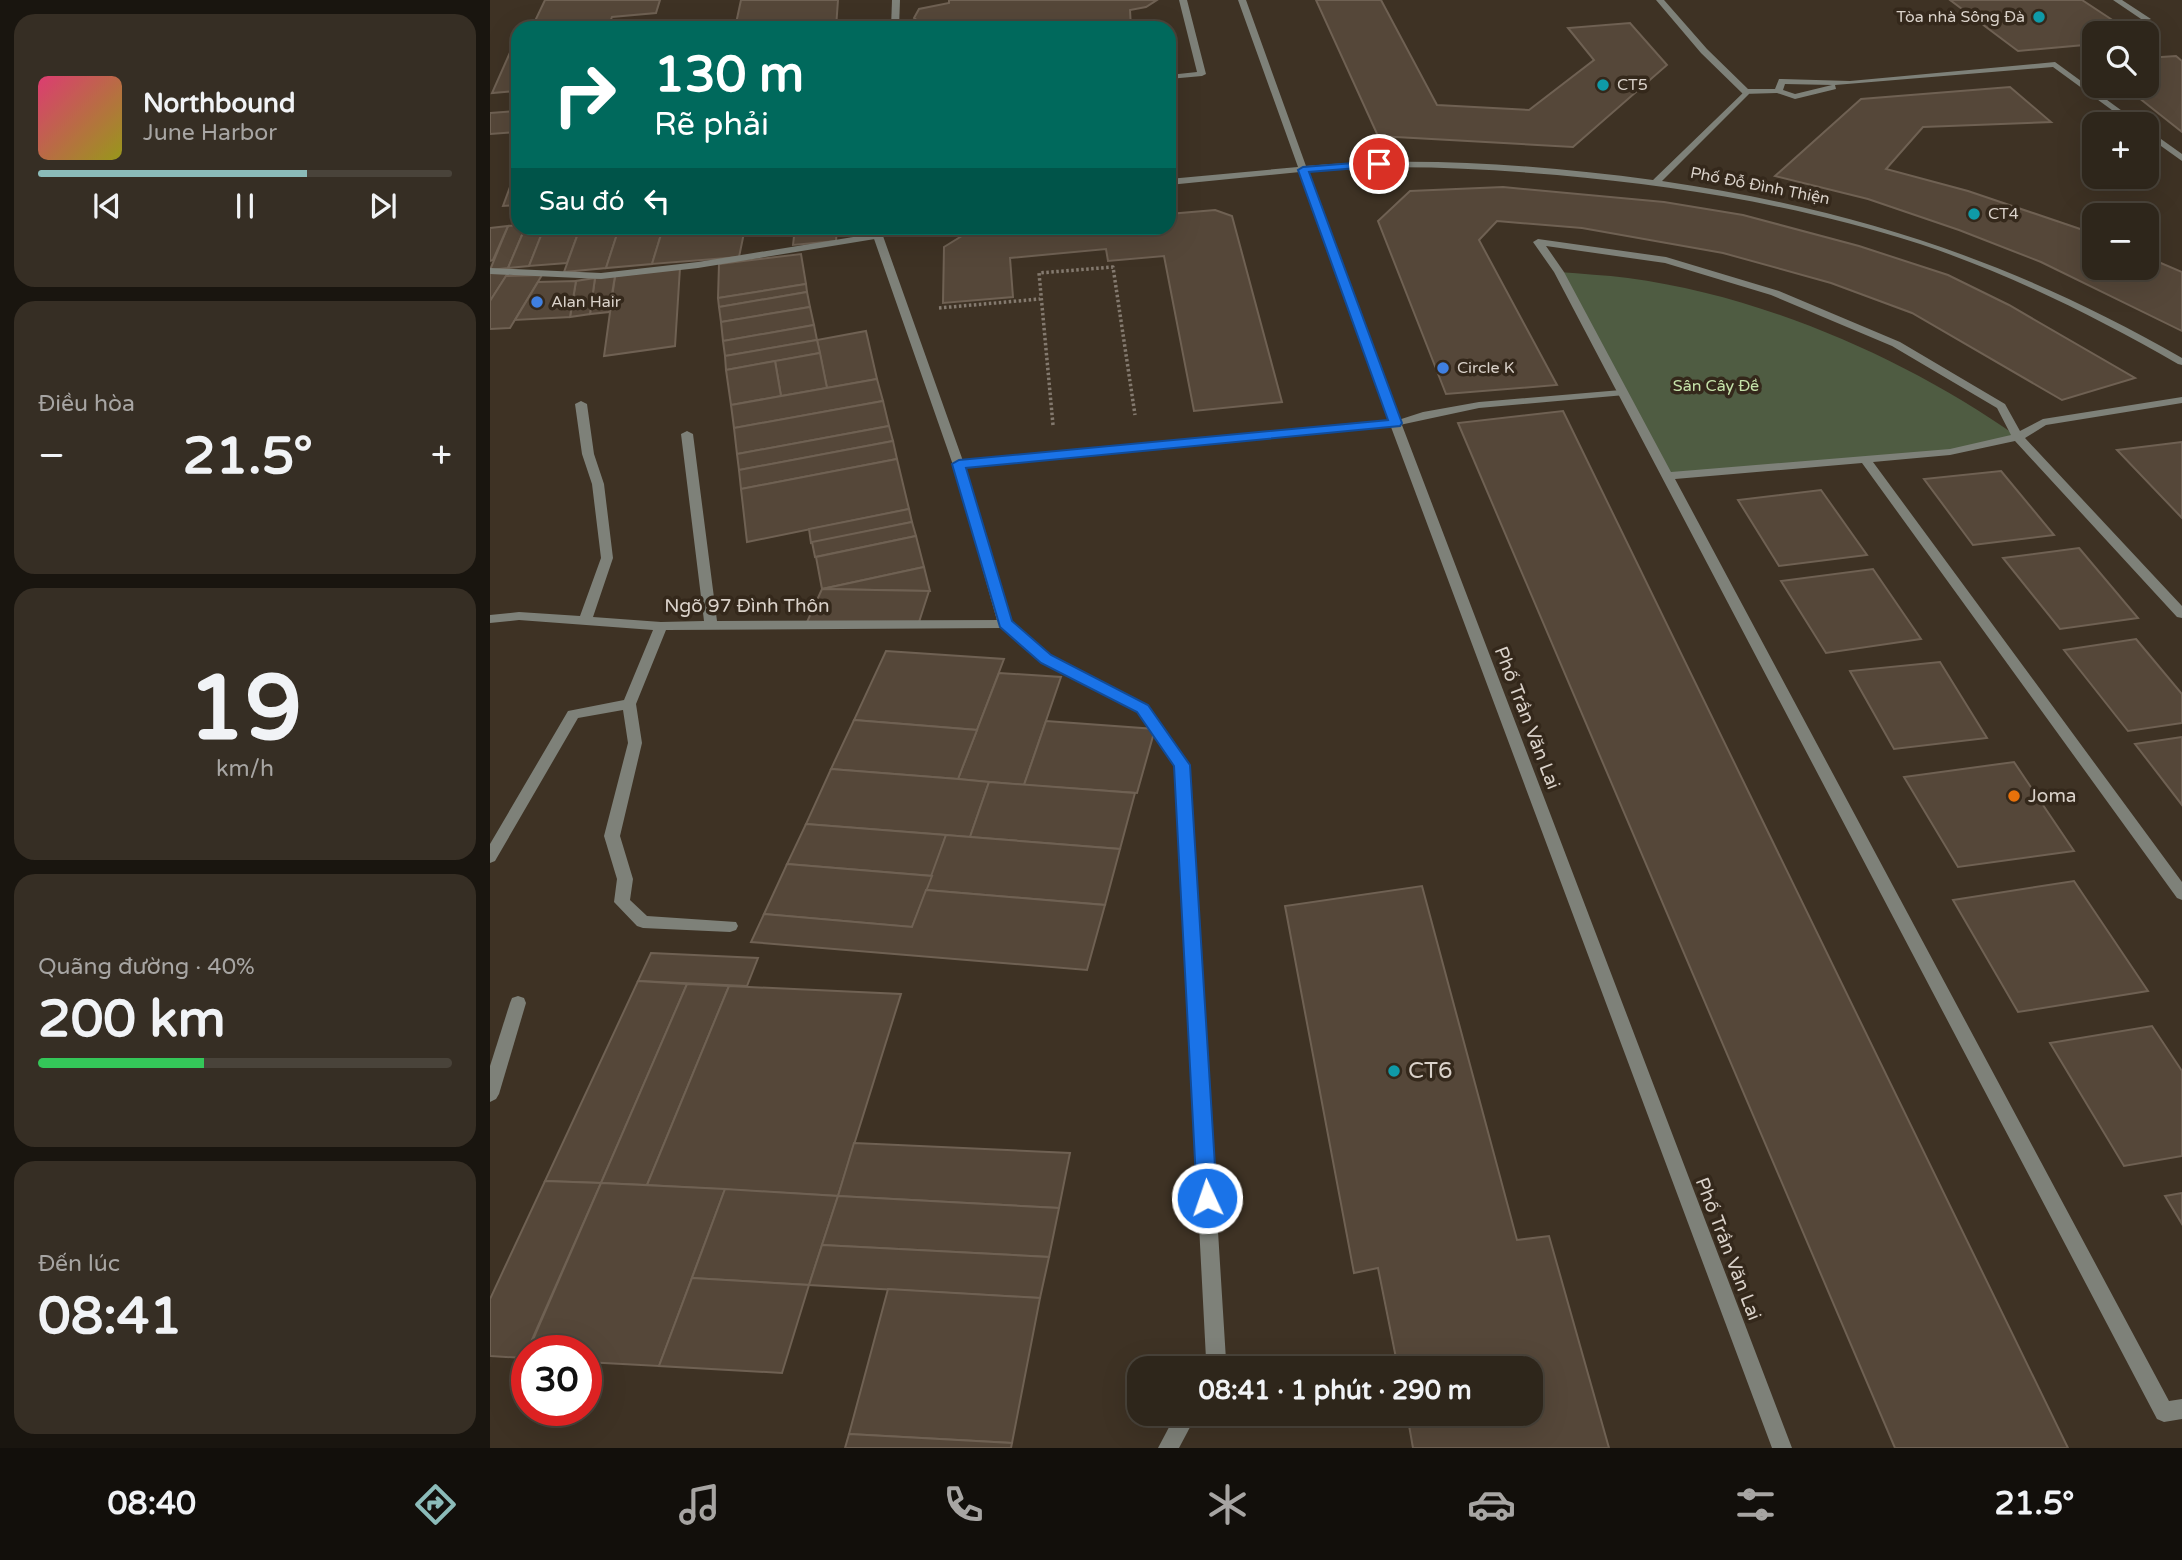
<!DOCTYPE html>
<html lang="vi">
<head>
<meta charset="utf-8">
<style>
  :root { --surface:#2e261b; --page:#362e24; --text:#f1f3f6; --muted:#a7a5a3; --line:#49433a; --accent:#8bbbb9 }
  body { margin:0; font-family:"Varela Round",sans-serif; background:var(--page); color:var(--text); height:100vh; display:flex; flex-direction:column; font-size:26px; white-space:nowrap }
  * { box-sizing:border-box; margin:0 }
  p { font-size:23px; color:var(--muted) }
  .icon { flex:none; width:38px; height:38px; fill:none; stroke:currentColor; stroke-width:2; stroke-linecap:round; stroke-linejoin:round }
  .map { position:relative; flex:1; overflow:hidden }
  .panel { display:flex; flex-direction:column; gap:14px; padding:14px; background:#19150f; width:490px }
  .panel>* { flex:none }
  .banner { position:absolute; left:21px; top:21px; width:665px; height:214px; border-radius:21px; box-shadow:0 7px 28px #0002,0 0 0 2px var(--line); background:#00695c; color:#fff; overflow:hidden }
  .fabs { position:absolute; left:1592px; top:21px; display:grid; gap:14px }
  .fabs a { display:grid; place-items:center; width:77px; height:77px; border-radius:14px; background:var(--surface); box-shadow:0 7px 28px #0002,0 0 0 2px var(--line); font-size:35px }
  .speed { position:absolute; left:21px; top:1335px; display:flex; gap:14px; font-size:35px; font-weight:700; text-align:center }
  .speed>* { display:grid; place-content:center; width:91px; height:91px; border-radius:50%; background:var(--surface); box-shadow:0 7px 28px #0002,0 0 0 2px var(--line); line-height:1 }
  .speed .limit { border:10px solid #d22; background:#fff; color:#111 }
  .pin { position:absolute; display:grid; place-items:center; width:60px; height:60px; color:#fff; margin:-30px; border:4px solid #fff; border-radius:50%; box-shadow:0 2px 7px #0007 }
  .me { position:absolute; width:77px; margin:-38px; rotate:357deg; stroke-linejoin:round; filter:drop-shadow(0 0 5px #0008) }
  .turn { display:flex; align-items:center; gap:24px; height:147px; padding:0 28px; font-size:32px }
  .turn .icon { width:91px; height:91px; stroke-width:2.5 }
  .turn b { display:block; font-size:49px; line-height:60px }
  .then { display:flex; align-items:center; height:66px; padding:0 28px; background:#0003; gap:14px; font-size:26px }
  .big { font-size:52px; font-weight:700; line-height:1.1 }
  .panel .tile { flex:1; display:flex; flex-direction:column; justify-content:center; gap:10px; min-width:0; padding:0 24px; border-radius:21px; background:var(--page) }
  .panel .dial { align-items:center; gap:0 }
  .dial b { font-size:91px; line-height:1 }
  .song { display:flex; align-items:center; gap:21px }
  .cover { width:84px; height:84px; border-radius:10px; background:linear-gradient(135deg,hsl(340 70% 55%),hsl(60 70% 35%)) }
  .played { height:7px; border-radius:4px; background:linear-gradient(90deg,var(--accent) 65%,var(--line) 65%) }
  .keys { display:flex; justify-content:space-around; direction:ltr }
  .heat { display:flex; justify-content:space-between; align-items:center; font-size:38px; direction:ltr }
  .charge { height:10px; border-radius:5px; background:linear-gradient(90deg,#34c759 40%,var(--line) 0) }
  .trip { position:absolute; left:637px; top:1356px; width:416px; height:70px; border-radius:21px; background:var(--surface); box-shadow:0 7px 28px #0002,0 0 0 2px var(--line); font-weight:700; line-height:70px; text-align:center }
  .tabs { display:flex; height:112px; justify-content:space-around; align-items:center; background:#120f0b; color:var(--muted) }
  .tabs .icon { width:49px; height:49px }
  .tabs .current { color:var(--accent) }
  .tabs b { font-size:32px; color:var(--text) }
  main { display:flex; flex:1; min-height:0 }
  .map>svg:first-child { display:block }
  .green { fill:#4f5c42 }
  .building { fill:#554739; stroke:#6f6153; stroke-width:2 }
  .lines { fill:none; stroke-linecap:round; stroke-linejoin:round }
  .path { stroke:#847a6f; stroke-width:3.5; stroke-dasharray:2.5 2.5; stroke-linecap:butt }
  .service { fill:#7e8179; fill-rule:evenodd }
  .minor { fill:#7e8179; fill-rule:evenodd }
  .route { fill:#1a73e8; stroke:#114b97; stroke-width:2 }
  .culture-dot { fill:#0f9aa8; stroke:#34281b; stroke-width:2.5 }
  .shop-dot { fill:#3f7fe0; stroke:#34281b; stroke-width:2.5 }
  .food-dot { fill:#e8710a; stroke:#34281b; stroke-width:2.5 }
  .labels { text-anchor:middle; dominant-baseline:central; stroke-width:7; stroke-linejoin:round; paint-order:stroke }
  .far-poi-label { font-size:16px; fill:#dad2ca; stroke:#34281b; text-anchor:start }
  .far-street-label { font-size:16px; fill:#dad2ca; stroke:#34281b }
  .far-park-label { font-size:16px; fill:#c6e3aa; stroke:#34281b }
  .street-label { font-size:19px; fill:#dad2ca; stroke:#34281b }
  .poi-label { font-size:19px; fill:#dad2ca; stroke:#34281b; text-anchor:start }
  .near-poi-label { font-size:23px; fill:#dad2ca; stroke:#34281b; text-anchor:start }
</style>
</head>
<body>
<main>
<section class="panel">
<div class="tile">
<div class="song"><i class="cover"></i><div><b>Northbound</b><p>June Harbor</p></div></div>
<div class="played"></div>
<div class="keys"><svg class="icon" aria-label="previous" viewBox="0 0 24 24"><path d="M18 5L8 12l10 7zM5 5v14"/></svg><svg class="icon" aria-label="pause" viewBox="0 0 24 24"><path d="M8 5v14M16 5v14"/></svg><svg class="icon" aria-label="next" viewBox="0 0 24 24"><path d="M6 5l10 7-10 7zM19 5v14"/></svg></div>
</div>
<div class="tile"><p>Điều hòa</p>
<div class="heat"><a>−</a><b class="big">21.5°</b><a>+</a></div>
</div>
<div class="tile dial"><b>19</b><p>km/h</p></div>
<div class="tile"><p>Quãng đường · 40%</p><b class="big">200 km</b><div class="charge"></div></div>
<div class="tile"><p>Đến lúc</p><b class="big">08:41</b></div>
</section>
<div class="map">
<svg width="1692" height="1448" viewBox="0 0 1692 1448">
  <rect width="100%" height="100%" fill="#3e3224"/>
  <path class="green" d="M1069 272C1092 274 1115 275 1138 278 1274 296 1417 359 1528 437L1460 452 1178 476Z"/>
  <g class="building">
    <path d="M55 0H170L166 13 122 17 120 22 81 25 83 20 44 23Z"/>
    <path d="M251 0H348L346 28H245Z"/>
    <path d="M459 0H667L656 7 640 10 641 28H453L448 24 428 21 424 18 429 9 459 3Z"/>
    <path d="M826 0H891L947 105 1039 110 1104 60 1078 28 1140 23 1177 65 1083 147 888 136Z"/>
    <path d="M1460 0H1592L1642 33H1605V44L1528 51Z"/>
    <path d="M22 48H28V91L2 93Z"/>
    <path d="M1686 56 1692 61V132L1634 86H1657V58Z"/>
    <path d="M1520 87 1561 122 1433 127 1396 169 1478 191 1605 234V268H1657V257L1692 272V331L1551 262 1469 230 1378 199 1285 176 1371 99Z"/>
    <path d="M28 111V132L0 134V113Z"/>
    <path d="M28 165V205L13 206Z"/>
    <path d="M1013 187 1174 202 1253 215 1369 246 1458 275 1519 305 1645 378 1572 400 1422 313 1341 283 1233 253 1092 228 1007 221 989 240 1067 385 956 394 888 221 920 191Z"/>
    <path d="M725 210 742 216 792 402 704 411 674 256 618 261 616 249 520 258 523 297 453 303 454 247 480 231 523 228H679V214Z"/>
    <path d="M28 225 35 228 18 268 0 270 18 226Z"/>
    <path d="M18 226 3 260 0 261V228Z"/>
    <path d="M35 228H54L39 266 18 268Z"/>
    <path d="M54 228H90L77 263 39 266Z"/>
    <path d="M90 228H129L116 268 74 272Z"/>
    <path d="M129 228H173L162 264 116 268Z"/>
    <path d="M173 228H255L249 257 162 264Z"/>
    <path d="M305 228H347L346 241 303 245Z"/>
    <path d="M311 254 316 284 228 298 229 264Z"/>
    <path d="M190 268 185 346 114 356 125 276Z"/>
    <path d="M0 273H18L0 301Z"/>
    <path d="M52 275 20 328 0 329V301L16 276Z"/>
    <path d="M125 276 119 312 100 314 105 278Z"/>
    <path d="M105 278 100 314 80 317 86 281Z"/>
    <path d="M86 281 80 317 25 320 48 282Z"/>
    <path d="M316 284 317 292 229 307 228 298Z"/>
    <path d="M317 292 320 307 231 322 229 307Z"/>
    <path d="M320 307 324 325 233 341 231 322Z"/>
    <path d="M324 325 327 340 235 356 233 341Z"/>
    <path d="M376 331 387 379 337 388 327 340Z"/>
    <path d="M327 340 330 353 236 370 235 356Z"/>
    <path d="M330 353 337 388 291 396 285 361Z"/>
    <path d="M285 361 291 396 241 405 236 370Z"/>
    <path d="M387 379 393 401 244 428 241 405Z"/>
    <path d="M393 401 399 426 247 454 244 428Z"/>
    <path d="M1073 411 1578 1448H1405L968 423Z"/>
    <path d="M399 426 403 441 249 470 247 454Z"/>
    <path d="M403 441 407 459 251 489 249 470Z"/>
    <path d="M1692 442V518L1627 450Z"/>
    <path d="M407 459 419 509 257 542 251 489Z"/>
    <path d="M1511 471 1564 535 1483 545 1434 479Z"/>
    <path d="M1331 490 1377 555 1289 566 1248 500Z"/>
    <path d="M419 509 422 522 321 543 319 529Z"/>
    <path d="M422 522 426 536 325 557 322 542Z"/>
    <path d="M426 536 434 567 332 589 326 557Z"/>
    <path d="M1589 548 1648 618 1570 629 1513 558Z"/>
    <path d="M434 567 440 591 332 589Z"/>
    <path d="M1383 569 1431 639 1336 653 1291 581Z"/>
    <path d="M332 589 439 591 429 622H317Z"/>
    <path d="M1646 639 1692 694V723L1638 731 1574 650Z"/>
    <path d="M396 651 514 659 487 730 364 720Z"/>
    <path d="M1450 662 1497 738 1404 749 1360 671Z"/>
    <path d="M509 673 571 677 534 785 468 779Z"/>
    <path d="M364 720 487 730 468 779 341 769Z"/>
    <path d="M556 721 665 729 647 793 534 785Z"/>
    <path d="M1692 737V805L1645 744Z"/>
    <path d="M1524 762 1584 851 1468 867 1414 777Z"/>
    <path d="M341 769 468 779 499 782 480 837 316 824Z"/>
    <path d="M499 782 645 793 630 849 480 837Z"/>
    <path d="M316 824 456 835 442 876 297 864Z"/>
    <path d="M456 835 480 837 630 849 615 905 436 890Z"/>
    <path d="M297 864 442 876 422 927 274 914Z"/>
    <path d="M1584 881 1658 991 1528 1012 1463 900Z"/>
    <path d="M932 886 1027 1240 1059 1236 1119 1448H923L917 1414H1041V1368H908L888 1268 864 1273 795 906Z"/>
    <path d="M436 890 615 905 597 970 261 942 274 914 422 927Z"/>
    <path d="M161 953 268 958 257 986 148 981Z"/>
    <path d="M148 981 197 984 111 1183 55 1181Z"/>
    <path d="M197 984 239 986 157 1185 111 1183Z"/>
    <path d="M239 986 411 994 348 1196 157 1185Z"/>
    <path d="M1662 1026 1692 1071V1156L1634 1166 1560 1043Z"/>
    <path d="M364 1143 580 1153 569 1208 348 1196Z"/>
    <path d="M55 1181 111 1183 34 1358 0 1356V1299Z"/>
    <path d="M111 1183 235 1189 169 1366 96 1362V1351H38Z"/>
    <path d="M235 1189 348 1196 319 1285 202 1278Z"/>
    <path d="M1692 1193V1224L1675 1196Z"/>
    <path d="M348 1196 569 1208 559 1257 332 1245Z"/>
    <path d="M332 1245 559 1257 550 1298 319 1285Z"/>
    <path d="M202 1278 319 1285 292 1373 169 1366Z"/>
    <path d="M398 1289 550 1298 522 1443 359 1434Z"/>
    <path d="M359 1434 522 1443 521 1448H355Z"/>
  </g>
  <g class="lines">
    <g class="path">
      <path d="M449 308 550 299"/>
      <path d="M563 425 549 273 623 267 645 415"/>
    </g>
    <g class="service">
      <path d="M402 0H410L409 28H401Z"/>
      <path d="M689 0H697L716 74 712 76 679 79V75L707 72Z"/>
      <path d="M1166 0H1174L1217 49 1258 89H1285L1289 79H1292L1360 81 1565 62 1650 124H1641L1563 67 1345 85 1346 89 1305 99 1287 93 1253 94 1211 53ZM1295 84 1342 85 1305 94 1293 90Z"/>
      <path d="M1623 0H1632L1661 19 1654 21Z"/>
      <path d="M1657 129 1692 154V161L1657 136Z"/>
      <path d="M388 233 391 234V238L208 268 111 279 0 274V268L111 273 208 262Z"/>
      <path d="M1131 390 1136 393 1135 395 989 408 905 426 899 423 933 412 989 402Z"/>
      <path d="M91 401 97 404 104 454 114 484 123 558 103 617 171 622 214 621 191 434 197 431 203 434 227 621 515 620 522 624 515 628 176 630 146 704 152 743 130 836 143 879 140 900 157 916 246 922 248 926 246 930 240 932 153 928 147 926 124 902 127 879 114 836 138 743 133 710 88 718 5 861 0 863V844L78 711 134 700 163 630 29 620 0 623V615L29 612 90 616 111 558 102 484 92 454 85 404Z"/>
      <path d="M28 996 34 998 36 1003 9 1094 6 1099 0 1102V1066L20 1003 22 998Z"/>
    </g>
    <g class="minor">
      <path d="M748 0H756L816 166C932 156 1049 165 1163 180L1256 90H1259V94L1172 181C1365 209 1523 261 1692 358V365L1688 364C1606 317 1520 274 1430 244 1312 206 1190 186 1067 175 984 168 901 164 818 171L907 412 1302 1448H1282L901 427 476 468 521 622 561 656 657 706 699 765 736 1360 732 1368H712L716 1359 685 766 647 712 551 662 508 624 463 465 383 236V228H393V236L473 461 898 420 810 172 679 185V179L808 167Z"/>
      <path d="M1048 239 1176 257 1289 291 1410 342 1515 404 1530 431 1553 419 1692 397V403L1556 425 1535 438 1692 606V618L1687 617 1525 441 1460 455 1383 462 1692 882V900L1687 898 1372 463 1185 479 1679 1401 1692 1399V1419L1674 1422 1667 1419 1064 272 1043 242ZM1056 246 1175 263 1281 295 1402 346 1507 408 1521 435 1460 449 1181 472 1074 272Z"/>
      <path d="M686 1414H707L689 1448H668Z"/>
    </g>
  </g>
  <path class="route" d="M889 161 893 162V166L819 172 912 423 910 426 476 468 522 621 561 655 658 705 700 765 727 1198 724 1205 717 1208 710 1205 707 1198 684 766 647 712 551 663 510 627 462 464 469 460 898 420 808 170 813 167Z"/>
  <g class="culture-dot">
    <circle cx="1549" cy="17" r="7"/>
    <circle cx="1113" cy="85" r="7"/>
    <circle cx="1484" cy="214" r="7"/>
    <circle cx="904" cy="1071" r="7"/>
  </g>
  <g class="shop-dot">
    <circle cx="47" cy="302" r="7"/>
    <circle cx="953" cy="368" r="7"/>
  </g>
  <circle class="food-dot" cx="1524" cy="796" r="7"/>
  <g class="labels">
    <g class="far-poi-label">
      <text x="1535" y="17" text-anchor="end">Tòa nhà Sông Đà</text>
      <text x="1127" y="85">CT5</text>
      <text x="1498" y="214">CT4</text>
      <text x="61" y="302">Alan Hair</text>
      <text x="967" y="368">Circle K</text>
    </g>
    <g class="far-street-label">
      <text transform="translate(1270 186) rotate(11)">Phố Đỗ Đình Thiện</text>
    </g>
    <g class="far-park-label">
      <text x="1226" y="386">Sân Cây Đề</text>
    </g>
    <g class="street-label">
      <text x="257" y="606">Ngõ 97 Đình Thôn</text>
      <text transform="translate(1037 718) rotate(69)">Phố Trần Văn Lai</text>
      <text transform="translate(1238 1249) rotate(69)">Phố Trần Văn Lai</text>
    </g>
    <g class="poi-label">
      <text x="1538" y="796">Joma</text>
    </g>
    <g class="near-poi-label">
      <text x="918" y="1071">CT6</text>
    </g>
  </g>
</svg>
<div class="fabs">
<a><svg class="icon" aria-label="search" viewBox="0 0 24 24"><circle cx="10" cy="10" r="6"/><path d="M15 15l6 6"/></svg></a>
<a>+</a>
<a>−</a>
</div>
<div class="speed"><div class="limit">30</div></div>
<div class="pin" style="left:889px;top:164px;background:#d93025"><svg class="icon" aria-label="arrive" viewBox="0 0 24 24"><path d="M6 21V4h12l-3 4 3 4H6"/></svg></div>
<svg class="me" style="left:717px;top:1198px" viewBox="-20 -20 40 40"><circle r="17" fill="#1a73e8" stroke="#fff" stroke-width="3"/><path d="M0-11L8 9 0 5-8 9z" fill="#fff"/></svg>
<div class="trip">08:41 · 1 phút · 290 m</div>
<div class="banner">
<div class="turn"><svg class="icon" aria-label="right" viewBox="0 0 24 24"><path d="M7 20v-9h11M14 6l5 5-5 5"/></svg><div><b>130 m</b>Rẽ phải</div></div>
<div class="then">Sau đó<svg class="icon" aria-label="left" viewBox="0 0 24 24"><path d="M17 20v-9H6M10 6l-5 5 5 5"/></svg></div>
</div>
</div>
</main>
<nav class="tabs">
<b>08:40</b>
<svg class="icon current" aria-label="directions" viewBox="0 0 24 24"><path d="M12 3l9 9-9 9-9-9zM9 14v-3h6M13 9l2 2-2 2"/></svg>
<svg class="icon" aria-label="music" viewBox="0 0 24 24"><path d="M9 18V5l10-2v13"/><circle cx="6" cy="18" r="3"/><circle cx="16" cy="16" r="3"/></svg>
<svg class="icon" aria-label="phone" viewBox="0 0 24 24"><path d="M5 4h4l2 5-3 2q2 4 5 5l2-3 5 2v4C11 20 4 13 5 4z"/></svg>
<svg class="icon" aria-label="climate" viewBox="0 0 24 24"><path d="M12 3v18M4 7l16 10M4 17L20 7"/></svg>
<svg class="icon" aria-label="car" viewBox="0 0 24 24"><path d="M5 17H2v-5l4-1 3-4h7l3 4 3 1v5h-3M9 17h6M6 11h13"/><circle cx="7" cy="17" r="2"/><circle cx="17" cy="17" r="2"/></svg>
<svg class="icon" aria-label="filters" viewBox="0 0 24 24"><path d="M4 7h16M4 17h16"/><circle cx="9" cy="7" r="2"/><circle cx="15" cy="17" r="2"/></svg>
<b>21.5°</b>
</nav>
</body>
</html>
